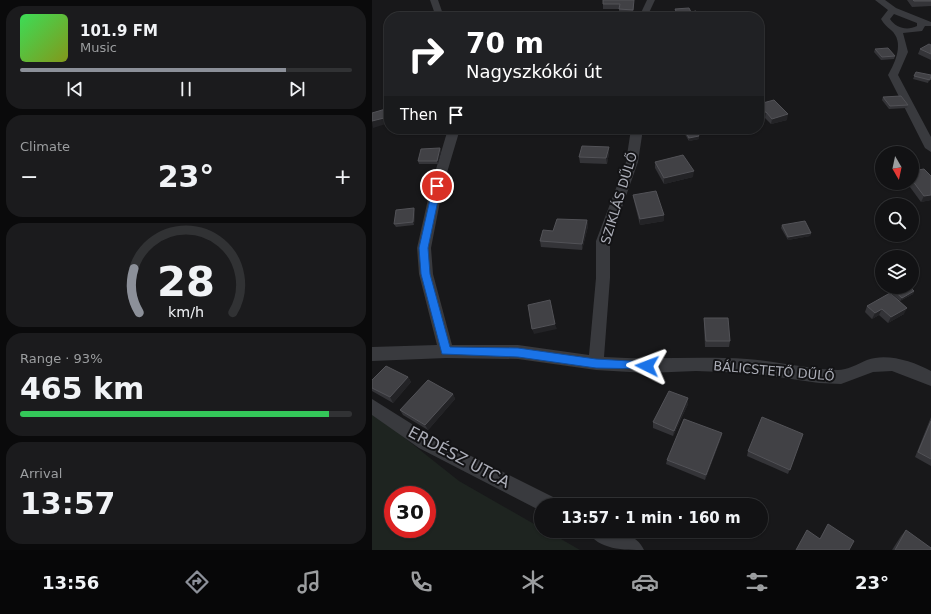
<!DOCTYPE html>
<html lang="en">
<head>
<meta charset="utf-8">
<style>
  :root { --surface:#121214; --page:#1b1b1d; --text:#f1f3f6; --muted:#9c9ea0; --line:#313234; --accent:#8c9099 }
  body { margin:0; font-family:"DejaVu Sans",sans-serif; background:var(--page); color:var(--text); height:100vh; display:flex; flex-direction:column; font-size:15px; white-space:nowrap }
  * { box-sizing:border-box; margin:0 }
  p { font-size:13px; color:var(--muted) }
  .icon { flex:none; width:22px; height:22px; fill:none; stroke:currentColor; stroke-width:2; stroke-linecap:round; stroke-linejoin:round }
  .map { position:relative; flex:1; overflow:hidden }
  .sheet { display:flex; flex-direction:column; gap:6px; padding:6px; background:#0a0a0b; width:372px }
  .sheet>* { flex:none }
  .hud { position:absolute; left:12px; top:12px; width:380px; height:122px; border-radius:16px; box-shadow:0 1px 3px #0004,0 0 0 1px var(--line); background:#202124; color:#fff; overflow:hidden }
  .needle { width:26px; rotate:171deg }
  .controls { position:absolute; left:503px; top:146px; display:grid; gap:8px }
  .controls a { display:grid; place-items:center; width:44px; height:44px; border-radius:50%; background:var(--surface); box-shadow:0 1px 3px #0004,0 0 0 1px var(--line); font-size:20px }
  .speed { position:absolute; left:12px; top:486px; display:flex; gap:8px; font-size:20px; font-weight:700; text-align:center }
  .speed>* { display:grid; place-content:center; width:52px; height:52px; border-radius:50%; background:var(--surface); box-shadow:0 1px 3px #0004,0 0 0 1px var(--line); line-height:1 }
  .speed .limit { border:6px solid #d22; background:#fff; color:#111 }
  .pin { position:absolute; display:grid; place-items:center; width:34px; height:34px; color:#fff; margin:-17px; border:2px solid #fff; border-radius:50%; box-shadow:0 1px 4px #0007 }
  .me { position:absolute; width:44px; margin:-22px; rotate:273deg; stroke-linejoin:round; filter:drop-shadow(0 0 3px #0008) }
  .turn { display:flex; align-items:center; gap:14px; height:84px; padding:0 16px; font-size:18px }
  .turn .icon { width:52px; height:52px; stroke-width:2.5 }
  .turn b { display:block; font-size:28px; line-height:34px }
  .then { display:flex; align-items:center; height:38px; padding:0 16px; background:#0003; gap:8px; font-size:15px }
  .big { font-size:30px; font-weight:800; line-height:1.1 }
  .sheet .card { flex:1; display:flex; flex-direction:column; justify-content:center; gap:6px; min-width:0; padding:0 14px; border-radius:16px; background:var(--page) }
  .sheet .dial { align-items:center; gap:0 }
  .dial svg { height:104px; overflow:visible; fill:none; stroke:var(--line); stroke-width:7; stroke-linecap:round; text-anchor:middle }
  .dial text { fill:var(--text); stroke:none }
  .song { display:flex; align-items:center; gap:12px }
  .cover { width:48px; height:48px; border-radius:6px; background:linear-gradient(135deg,hsl(130 70% 55%),hsl(70 70% 35%)) }
  .played { height:4px; border-radius:2px; background:linear-gradient(90deg,var(--accent) 80%,var(--line) 80%) }
  .keys { display:flex; justify-content:space-around; direction:ltr }
  .heat { display:flex; justify-content:space-between; align-items:center; font-size:22px; direction:ltr }
  .charge { height:6px; border-radius:3px; background:linear-gradient(90deg,#34c759 93%,var(--line) 0) }
  .trip { position:absolute; left:162px; top:498px; width:234px; height:40px; border-radius:20px; background:var(--surface); box-shadow:0 1px 3px #0004,0 0 0 1px var(--line); font-weight:800; line-height:40px; text-align:center }
  .menu { display:flex; height:64px; justify-content:space-around; align-items:center; background:#070708; color:var(--muted) }
  .menu .icon { width:28px; height:28px }
  .menu .selected { color:var(--accent) }
  .menu b { font-size:18px; color:var(--text) }
  main { display:flex; flex:1; min-height:0 }
  .map>svg:first-child { display:block }
  .green { fill:#1e2420; fill-rule:evenodd }
  .lines { fill:none; stroke-linecap:round; stroke-linejoin:round }
  .minor { fill:#393a3e; fill-rule:evenodd }
  .wall { fill:#343438 }
  .shaded-wall { fill:#232326 }
  .building { fill:#414145; stroke:#525257 }
  .route { fill:#1a73e8; stroke:#114b97 }
  .labels { text-anchor:middle; dominant-baseline:central; stroke-width:4; stroke-linejoin:round; paint-order:stroke }
  .street-label { font-size:13px; fill:#acaeb8; stroke:#131315 }
  .near-street-label { font-size:16px; fill:#acaeb8; stroke:#131315 }
</style>
</head>
<body>
<main>
<section class="sheet">
<div class="card">
<div class="song"><i class="cover"></i><div><b>101.9 FM</b><p>Music</p></div></div>
<div class="played"></div>
<div class="keys"><svg class="icon" aria-label="previous" viewBox="0 0 24 24"><path d="M18 5L8 12l10 7zM5 5v14"/></svg><svg class="icon" aria-label="pause" viewBox="0 0 24 24"><path d="M8 5v14M16 5v14"/></svg><svg class="icon" aria-label="next" viewBox="0 0 24 24"><path d="M6 5l10 7-10 7zM19 5v14"/></svg></div>
</div>
<div class="card"><p>Climate</p>
<div class="heat"><a>−</a><b class="big">23°</b><a>+</a></div>
</div>
<div class="card dial"><svg viewBox="0 0 100 80">
<path d="M14 69A42 42 0 1 1 86 69"/>
<path d="M14 69A42 42 0 0 1 10 35" stroke="#8c9099"/>
<text x="50" y="56" font-size="32" font-weight="700">28</text>
<text x="50" y="72" font-size="11">km/h</text>
</svg></div>
<div class="card"><p>Range · 93%</p><b class="big">465 km</b><div class="charge"></div></div>
<div class="card"><p>Arrival</p><b class="big">13:57</b></div>
</section>
<div class="map">
<svg width="559" height="550" viewBox="0 0 559 550">
  <rect width="100%" height="100%" fill="#18181a"/>
  <path class="green" d="M0 412 87 481 169 528V531H175L208 550H0ZM21 495H55V529H21Z"/>
  <g class="lines">
    <g class="minor">
      <path d="M58 0H66L72 17H64Z"/>
      <path d="M275 0H283L275 17H267Z"/>
      <path d="M503 0H513L524 8 559 22V26H553L550 31 531 33 536 52 526 75 559 137V152L553 148 516 75C523 63 533 42 519 30 515 27 512 24 509 19L516 10ZM522 14 545 23V26C535 31 524 28 518 19Z"/>
      <path d="M76 129H88L71 186 59 248 61 274 80 345H146L217 355 224 278V241L254 162 259 129H271L266 162 238 241V278L232 357C280 360 328 356 375 359 406 361 435 369 466 370 475 370 486 364 495 360 515 353 540 361 559 371V386L520 371 501 372 469 384 447 383 377 373 324 371 275 373 224 370 146 359 74 358 0 361V347L65 345 47 274 45 248 59 186Z"/>
      <path d="M0 399 59 436 183 498 185 505H169V511L47 448 0 415Z"/>
      <path d="M216 531C235 531 263 529 272 550 253 550 225 550 216 531Z"/>
    </g>
  </g>
  <g class="wall">
    <path d="M535 0H559V6L540 7Z"/>
    <path d="M262 3 261 15H247V9H231V4Z"/>
    <path d="M303 9 319 12 325 15V17H297V14L303 13Z"/>
    <path d="M559 45V60L546 54 548 49Z"/>
    <path d="M503 49 523 56 522 59 509 60 502 52Z"/>
    <path d="M544 72 559 75 556 83 541 79Z"/>
    <path d="M511 97 536 105 535 108 517 109 510 100Z"/>
    <path d="M387 104 415 120 399 124 393 118 387 119Z"/>
    <path d="M311 129H323L327 139 317 141 311 131Z"/>
    <path d="M68 148 69 151 66 164H47L46 161Z"/>
    <path d="M237 153 235 164 208 163 207 157Z"/>
    <path d="M283 162 321 177 292 184 283 168Z"/>
    <path d="M540 171 559 176V200L549 202 535 183H540Z"/>
    <path d="M261 195 292 215V221L268 225 262 201Z"/>
    <path d="M42 208 43 211 42 225 24 227 22 224Z"/>
    <path d="M215 220 216 226 210 250 169 247 168 241Z"/>
    <path d="M410 225 439 233 438 236 416 240 409 228Z"/>
    <path d="M514 287H538L542 291 541 294 528 301 514 288Z"/>
    <path d="M495 306 532 314 516 323 507 315 500 319 493 312Z"/>
    <path d="M332 318 358 341 357 347H333L332 324Z"/>
    <path d="M36 377 39 382 21 403 0 391V380Z"/>
    <path d="M81 394 83 399 56 430 31 415 28 410Z"/>
    <path d="M316 404 301 436 281 428V422Z"/>
    <path d="M559 417V466L543 457Z"/>
    <path d="M350 433 349 438 333 480 294 464 295 460Z"/>
    <path d="M431 434 416 474 375 456 376 451Z"/>
    <path d="M534 530 559 550H520L529 536Z"/>
  </g>
  <g class="shaded-wall">
    <path d="M394 112 393 118 387 119V113Z"/>
    <path d="M416 114 415 120 399 124 400 119Z"/>
    <path d="M16 117 17 120V123L1 128 0 121Z"/>
    <path d="M327 136V139L317 141V138Z"/>
    <path d="M237 147V153L235 164 234 158Z"/>
    <path d="M68 148 69 151 66 164 65 161Z"/>
    <path d="M322 171 321 177 292 184V178Z"/>
    <path d="M559 195V200L549 202 552 196Z"/>
    <path d="M42 208 43 211 42 225 41 222Z"/>
    <path d="M292 215V221L268 225V219Z"/>
    <path d="M215 220 216 226 210 250V244Z"/>
    <path d="M439 233 438 236 416 240V237Z"/>
    <path d="M542 291 541 294 528 301 530 298Z"/>
    <path d="M535 308 532 314 516 323 519 317Z"/>
    <path d="M510 309 507 315 500 319 503 313Z"/>
    <path d="M183 324 185 329 162 334 160 329Z"/>
    <path d="M36 377 39 382 21 403 18 397Z"/>
    <path d="M81 394 83 399 56 430 53 425Z"/>
    <path d="M316 398V404L301 436 302 431Z"/>
    <path d="M350 433 349 438 333 480 334 475Z"/>
  </g>
  <g class="building">
    <path d="M231 0H262L261 10 247 9 248 4H231Z"/>
    <path d="M541 0H559V1H542Z"/>
    <path d="M317 8 319 12 324 11 325 15H320L321 17H298L297 14 305 13 303 9Z"/>
    <path d="M94 16 107 17H94Z"/>
    <path d="M557 44 559 45V54L548 49Z"/>
    <path d="M516 48 523 56 510 57 503 49Z"/>
    <path d="M544 72 559 75 558 80 542 76Z"/>
    <path d="M529 96 536 105 518 106 511 97Z"/>
    <path d="M402 100 416 114 400 119 394 112 387 113V104Z"/>
    <path d="M17 108V121L16 117 0 121V113Z"/>
    <path d="M312 129H323L327 136 317 138Z"/>
    <path d="M210 146 237 147 234 158 207 157Z"/>
    <path d="M68 148 65 161H46L49 149Z"/>
    <path d="M311 155 322 171 292 178 283 162Z"/>
    <path d="M552 169 559 176V195L552 196 540 180V171Z"/>
    <path d="M284 191 292 215 268 219 261 195Z"/>
    <path d="M42 208 41 222 22 224 24 210Z"/>
    <path d="M185 219 215 220 210 244 168 241 171 230 181 231Z"/>
    <path d="M433 221 439 233 416 237 410 225Z"/>
    <path d="M518 287H538L542 291 530 298Z"/>
    <path d="M518 293 535 308 519 317 510 309 503 313 495 306Z"/>
    <path d="M178 300 183 324 160 329 156 305Z"/>
    <path d="M332 318H356L358 341H334Z"/>
    <path d="M14 366 36 377 18 397 0 388V380Z"/>
    <path d="M56 380 81 394 53 425 28 410Z"/>
    <path d="M297 391 316 398 302 431 281 422Z"/>
    <path d="M390 417 431 434 418 470 376 451Z"/>
    <path d="M312 419 350 433 334 475 295 460Z"/>
    <path d="M559 421V459L546 452Z"/>
    <path d="M456 524 482 541 477 550H424L435 530 448 539Z"/>
    <path d="M534 530 559 548V550H523Z"/>
  </g>
  <path class="route" d="M65 183 69 186 56 248 58 274 78 347 146 348 224 359 275 362 279 363 280 366 279 369 224 368 146 357 70 354 49 274 47 248 61 186Z"/>
  <g class="labels">
    <g class="street-label">
      <text transform="translate(247 198) rotate(-73)">SZIKLÁS DŰLŐ</text>
      <text transform="translate(402 371) rotate(5)">BÁLICSTETŐ DŰLŐ</text>
    </g>
    <g class="near-street-label">
      <text transform="translate(87 457) rotate(28)">ERDÉSZ UTCA</text>
    </g>
  </g>
</svg>
<div class="controls">
<a><svg class="needle" viewBox="-14 -14 28 28"><path d="M0-13l5 13h-10z" fill="#e53935"/><path d="M0 13l5-13h-10z" fill="#9c9ea0"/></svg></a>
<a><svg class="icon" aria-label="search" viewBox="0 0 24 24"><circle cx="10" cy="10" r="6"/><path d="M15 15l6 6"/></svg></a>
<a><svg class="icon" aria-label="layers" viewBox="0 0 24 24"><path d="M12 4l9 5-9 5-9-5zM3 14l9 5 9-5"/></svg></a>
</div>
<div class="speed"><div class="limit">30</div></div>
<div class="pin" style="left:65px;top:186px;background:#d93025"><svg class="icon" aria-label="arrive" viewBox="0 0 24 24"><path d="M6 21V4h12l-3 4 3 4H6"/></svg></div>
<svg class="me" style="left:275px;top:366px" viewBox="-20 -20 40 40"><path d="M0-17L14 15 0 8-14 15z" fill="#1a73e8" stroke="#fff" stroke-width="4"/></svg>
<div class="trip">13:57 · 1 min · 160 m</div>
<div class="hud">
<div class="turn"><svg class="icon" aria-label="right" viewBox="0 0 24 24"><path d="M7 20v-9h11M14 6l5 5-5 5"/></svg><div><b>70 m</b>Nagyszkókói út</div></div>
<div class="then">Then<svg class="icon" aria-label="arrive" viewBox="0 0 24 24"><path d="M6 21V4h12l-3 4 3 4H6"/></svg></div>
</div>
</div>
</main>
<nav class="menu">
<b>13:56</b>
<svg class="icon selected" aria-label="directions" viewBox="0 0 24 24"><path d="M12 3l9 9-9 9-9-9zM9 14v-3h6M13 9l2 2-2 2"/></svg>
<svg class="icon" aria-label="music" viewBox="0 0 24 24"><path d="M9 18V5l10-2v13"/><circle cx="6" cy="18" r="3"/><circle cx="16" cy="16" r="3"/></svg>
<svg class="icon" aria-label="phone" viewBox="0 0 24 24"><path d="M5 4h4l2 5-3 2q2 4 5 5l2-3 5 2v4C11 20 4 13 5 4z"/></svg>
<svg class="icon" aria-label="climate" viewBox="0 0 24 24"><path d="M12 3v18M4 7l16 10M4 17L20 7"/></svg>
<svg class="icon" aria-label="car" viewBox="0 0 24 24"><path d="M5 17H2v-5l4-1 3-4h7l3 4 3 1v5h-3M9 17h6M6 11h13"/><circle cx="7" cy="17" r="2"/><circle cx="17" cy="17" r="2"/></svg>
<svg class="icon" aria-label="filters" viewBox="0 0 24 24"><path d="M4 7h16M4 17h16"/><circle cx="9" cy="7" r="2"/><circle cx="15" cy="17" r="2"/></svg>
<b>23°</b>
</nav>
</body>
</html>
